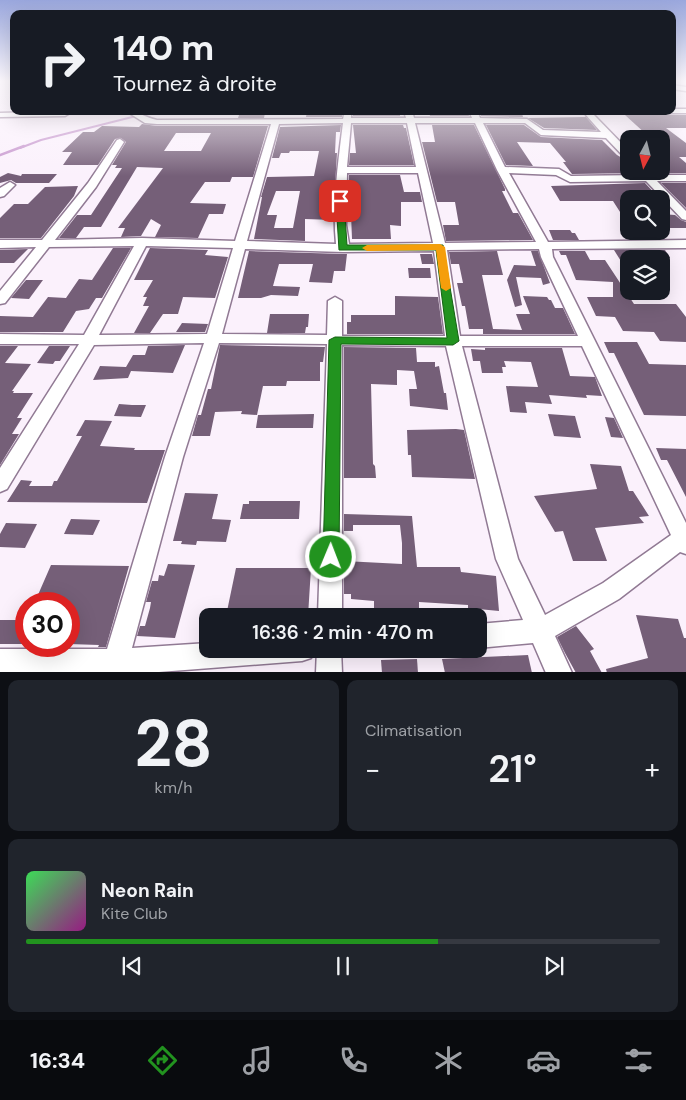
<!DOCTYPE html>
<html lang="fr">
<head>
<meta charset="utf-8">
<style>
  :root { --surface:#171b24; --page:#20242c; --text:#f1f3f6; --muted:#9ea1a6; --line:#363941; --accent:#22931f }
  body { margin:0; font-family:"DM Sans",sans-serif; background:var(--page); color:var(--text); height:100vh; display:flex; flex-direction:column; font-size:19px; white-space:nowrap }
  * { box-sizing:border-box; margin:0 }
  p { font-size:16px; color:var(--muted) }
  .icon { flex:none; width:28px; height:28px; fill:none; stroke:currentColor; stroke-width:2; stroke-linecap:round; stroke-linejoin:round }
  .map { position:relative; height:672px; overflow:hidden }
  .sheet { display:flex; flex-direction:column; gap:8px; padding:8px; background:#0d0f14; flex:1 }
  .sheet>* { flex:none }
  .guide { position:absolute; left:10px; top:10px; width:666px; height:105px; border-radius:10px; box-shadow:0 5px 20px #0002; background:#171b24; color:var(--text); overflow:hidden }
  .needle { width:32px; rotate:187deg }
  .buttons { position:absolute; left:620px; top:130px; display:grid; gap:10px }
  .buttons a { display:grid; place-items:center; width:50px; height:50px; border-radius:10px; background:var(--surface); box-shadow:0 5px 20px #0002; font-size:25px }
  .speed { position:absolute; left:15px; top:592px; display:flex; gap:10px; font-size:25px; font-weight:700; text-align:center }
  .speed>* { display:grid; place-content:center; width:65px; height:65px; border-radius:50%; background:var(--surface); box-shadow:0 5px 20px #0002; line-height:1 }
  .speed .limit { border:8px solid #d22; background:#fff; color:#111 }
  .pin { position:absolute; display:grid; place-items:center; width:42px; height:42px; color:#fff; margin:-21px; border-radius:10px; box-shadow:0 2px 8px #0006 }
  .me { position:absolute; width:55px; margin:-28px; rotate:1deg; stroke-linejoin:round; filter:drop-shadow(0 0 4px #0008) }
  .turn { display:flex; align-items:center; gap:18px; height:105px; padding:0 20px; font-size:22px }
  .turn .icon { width:65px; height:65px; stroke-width:2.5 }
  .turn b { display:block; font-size:35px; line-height:42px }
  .big { font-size:38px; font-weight:600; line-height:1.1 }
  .sheet .tile { flex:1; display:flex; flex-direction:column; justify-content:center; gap:8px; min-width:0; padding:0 18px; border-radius:10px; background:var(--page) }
  .sheet .dial { align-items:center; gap:0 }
  .dial b { font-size:65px; line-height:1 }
  .song { display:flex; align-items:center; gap:15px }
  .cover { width:60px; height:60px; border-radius:8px; background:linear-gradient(135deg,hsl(130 70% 55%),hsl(310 70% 35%)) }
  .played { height:5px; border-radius:2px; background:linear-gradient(90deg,var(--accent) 65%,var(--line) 65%) }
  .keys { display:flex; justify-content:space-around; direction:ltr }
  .heat { display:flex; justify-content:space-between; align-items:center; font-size:28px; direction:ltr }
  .sheet .tiles { flex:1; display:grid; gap:8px; grid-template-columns:1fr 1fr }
  .tile:last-child { grid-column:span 2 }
  .trip { position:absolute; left:199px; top:608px; width:288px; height:50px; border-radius:10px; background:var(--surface); box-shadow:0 5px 20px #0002; font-weight:600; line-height:50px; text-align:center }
  .tab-bar { display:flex; height:80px; justify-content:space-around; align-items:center; background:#090b0e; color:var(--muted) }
  .tab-bar .icon { width:35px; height:35px }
  .tab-bar .active { color:var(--accent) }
  .tab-bar b { font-size:22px; color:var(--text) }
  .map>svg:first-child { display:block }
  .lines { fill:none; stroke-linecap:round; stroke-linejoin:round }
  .stream-far1 { stroke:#c593cc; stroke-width:2 }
  .stream { stroke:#c593cc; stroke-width:2.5 }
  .building { fill:#755f78; fill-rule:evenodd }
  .minor-casing { stroke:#917a94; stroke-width:3 }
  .minor { fill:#fff; fill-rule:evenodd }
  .route { fill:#22931f; stroke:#166014 }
  .slow { fill:#f59e0b }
</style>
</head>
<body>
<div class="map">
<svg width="686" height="673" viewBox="0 0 686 673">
  <rect width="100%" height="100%" fill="#fbf1fc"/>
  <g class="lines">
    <path class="stream-far1" d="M20 148 41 140 156 111"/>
    <path class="stream" d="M0 155 24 146"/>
  </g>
  <g class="building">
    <path d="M307 111H343L342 117H306Z"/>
    <path d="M353 111H386L387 114 400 113V116H353Z"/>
    <path d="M240 112 251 113H265L264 118H238Z"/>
    <path d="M429 112 468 113 469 116H430Z"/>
    <path d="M483 112 522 113 523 117 481 116 480 113Z"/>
    <path d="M625 115H686V128H666L686 143V157H679L686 163V173H651L645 171 641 173 572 174 563 162H566L550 143 517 142 533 166 506 165 486 125H524L541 137 602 140 617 155 629 162V171H661V139H648L643 135H647Z"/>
    <path d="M586 117 597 130 544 128 528 118Z"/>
    <path d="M142 124 157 126H268L253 177H232L230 182H205L190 203 226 204 223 214H209L198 238 155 237 161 225 151 219 141 236 121 237 125 228H118L163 168 137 167 101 227H84L76 238H59L77 215H91L122 168H115L117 165H112L126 142 121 138 115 139 98 165H63L72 152H62L83 132H94L102 126 139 127ZM176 133H211L201 151H164Z"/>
    <path d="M341 125 340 132H336L335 153H337L333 220 305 219V241L254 239 262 197H261L267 177 314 176 319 151H290L289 153H281L279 158H272L280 127ZM276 191H300L293 228H274L277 215H267Z"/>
    <path d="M353 125H403L404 128H406L414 165H349L350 153H356Z"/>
    <path d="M432 125H474L505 189V191H502L513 213H518L533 240 446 241 443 225H459L455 202H437L422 142H435Z"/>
    <path d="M8 173 21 176 22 174H57L49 183H16L11 180 0 183V177Z"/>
    <path d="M349 175H400L404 192H420L422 202H401V226L390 225 391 239H352L351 214 348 213Z"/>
    <path d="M645 183 657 196H647L649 199H629V226L613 201H560L551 186Z"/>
    <path d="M661 183H686V208Z"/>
    <path d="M78 186 74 196 41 238H0V218L14 204H28L45 187Z"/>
    <path d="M661 214 675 215 681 220 686 222V228H661Z"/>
    <path d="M549 230H570L572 233H575L579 240H553Z"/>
    <path d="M632 231H652L657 239H637Z"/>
    <path d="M113 248H131L102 298H96L89 309 76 311 63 332H0V316L33 317 48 297 66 298 79 279 92 280Z"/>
    <path d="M150 248 208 250 205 255 228 257 215 298 183 297 178 314H163L150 333H134L149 306H143L147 297H143L153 280H134Z"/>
    <path d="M28 249 14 263H0V250Z"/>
    <path d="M614 250H665L670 258 629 259V274Z"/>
    <path d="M249 251 343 254H347L345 271H334L332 283 309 282 313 264H279L273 286 300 287 298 296 271 295 261 298H238Z"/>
    <path d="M497 251 503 275H482L493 329 522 330 516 314H530L523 296 547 297 549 300H551L555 308H563L575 334H483V329H469L465 306H462L457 283H463L459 264H451L449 252Z"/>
    <path d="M531 251H538L550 283 543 285 541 278 516 277 522 305 515 307 507 280 514 265 536 266Z"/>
    <path d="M559 251H585L590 260H605L634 304H676L686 317V342L660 341 654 332 623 331 615 317 596 316 587 297H613V282L576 280 566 255H561Z"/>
    <path d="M420 254H432L434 264H422Z"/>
    <path d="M408 268H430L431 278H409Z"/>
    <path d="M26 280H43L29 299 11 298Z"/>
    <path d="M395 296 438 297 443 334H347V322H351V315H395Z"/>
    <path d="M270 314H309L308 327H306L305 333H267Z"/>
    <path d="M182 323 208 324 205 332H176Z"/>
    <path d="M604 342H637L649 364 686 365V416L644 415 614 353H609Z"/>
    <path d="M185 345 173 373 131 371 128 378 93 380 100 366 126 367 133 355H145L148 346Z"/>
    <path d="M220 345 325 347 323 362H320V381H287L286 386H263L257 415 241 414 242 411 215 412 210 436H192L198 415H201L208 389H211Z"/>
    <path d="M0 346H18L5 363 31 364 12 391H14L13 393H33L17 418H22L12 434H19L0 465Z"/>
    <path d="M49 346H70L60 361H55L53 364 37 363Z"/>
    <path d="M344 347 416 348 417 362H435V367L439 366 444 393H446L448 410 410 406 409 389H417L414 371 397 370V385L371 384 373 464 375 466 376 478H344Z"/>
    <path d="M485 348H562L570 376 595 377 602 396 586 395 587 398 549 395 552 404 525 402 527 413 510 412 506 386 538 387 531 362 504 361 506 367H502L503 373H482L480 361H473L471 349 485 350Z"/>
    <path d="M119 404 132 405H146L141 417 114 416Z"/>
    <path d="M314 414 313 428H256L258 415Z"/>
    <path d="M548 414 575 416 581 438 554 436Z"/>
    <path d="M605 417 614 418 623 438 611 437Z"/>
    <path d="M85 420 112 421 100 446 135 448 134 450H165L147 503 7 502 21 480 32 481 29 486H52L54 481H57L82 436H76Z"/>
    <path d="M456 429 464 430 475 479 412 477 411 455H408L407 430Z"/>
    <path d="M656 448 686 449V497L667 460H661Z"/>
    <path d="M590 464 621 466 629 491H633L649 516 639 517 644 523 595 528 607 561H573L563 531 555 532 534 496 597 489Z"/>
    <path d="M185 493 218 494 212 519 231 520 226 542 197 541 196 545 181 544 182 541H173Z"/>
    <path d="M249 501H300L299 519H240L243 504H249Z"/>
    <path d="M344 514 412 516 417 567H460L461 572 496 576 499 611 468 608V605L419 602V610L398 609V615L374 613V601L351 599V594H344V561L402 564V543L400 525H353V531H344Z"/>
    <path d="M71 519 100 520 93 535 64 534Z"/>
    <path d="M6 523 37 524 25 548 0 547V534Z"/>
    <path d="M168 564 195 565 175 638 137 636 140 626H145L150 608 151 602H146L152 581H158L159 575 164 576Z"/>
    <path d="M51 565 129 566 106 647H98L99 645 69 644V604H34Z"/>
    <path d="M236 568H311L308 616H226Z"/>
    <path d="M636 615 678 619 684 638H686V673H607L606 669 648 658Z"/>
    <rect x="0" y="620" width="26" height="24"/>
    <path d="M576 626 594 649 590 651 602 673H576L565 653 557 637Z"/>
    <path d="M528 655 532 673H445L442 659Z"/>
    <path d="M417 659 418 673H382L381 660Z"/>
  </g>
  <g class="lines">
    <g class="minor-casing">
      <g id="minor">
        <path d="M672 85 686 87V91L672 89Z"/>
        <path d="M672 109H686V113H669L668 111H672Z"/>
        <path d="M73 111 65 116 0 117V113Z"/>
        <path d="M126 111C138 111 146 118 157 120L343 119 345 111H351V118H406L404 111H412L414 118H472L470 113 477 111 480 118 527 119 543 130 601 132 586 115 587 111H596L594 115 629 151V160L626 159 606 138 541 135 525 123H483L505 167 559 169 571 176 641 175 646 173 651 175H686V181H657L686 211V220L682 219 646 181 570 182 556 175 509 173 548 242 686 240V248L552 249 553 257 686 523V554L680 552 619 599 555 636 572 673H546L533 643 478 648V624L523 620 496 559 446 346 342 345V616H318L327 344 219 343 183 457 132 648 208 643V649H314L311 658 302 661 146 673H0V649H107L165 457 204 343 94 345 7 489 0 492V468L79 344H0V334L84 335 134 246 49 247 5 303 0 304V291L36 247 0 248V240H42L88 183 117 140 120 139 124 142 96 187 55 240 142 238 235 241 271 124H157L145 123ZM343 123C338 163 332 204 336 244L247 241 279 124ZM351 123H407L416 167H347ZM415 123H475L497 170 536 242 445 243ZM347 173H418L433 243 349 244 346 225ZM146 246 233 248 207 334 99 335ZM245 249 343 252 434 251 445 336H342V301L335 297 328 301 327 335 222 334ZM539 249 541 257 578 336H460L447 250ZM462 346H582L671 535 603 583 545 615 518 559Z"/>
        <path d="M10 182 15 185 4 196 0 197V188Z"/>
        <path d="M317 649H341L342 673H316Z"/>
      </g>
    </g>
    <use href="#minor" class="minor"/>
  </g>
  <linearGradient id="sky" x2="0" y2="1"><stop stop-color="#9aa7dd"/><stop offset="0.46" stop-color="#fdf9fe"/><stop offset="1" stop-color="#fdf9fe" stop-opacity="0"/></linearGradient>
  <rect width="686" height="176" fill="url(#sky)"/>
  <path class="route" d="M340 199 344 201 347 245H443L459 341 453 345 341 344 339 557 337 562 331 564 325 562 323 557 329 340 335 337 447 338 436 250H339L336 201Z"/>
  <path class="slow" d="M440 244 445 247 451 288 446 291 441 288 436 250 367 251 362 248 367 245Z"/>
</svg>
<div class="buttons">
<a><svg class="needle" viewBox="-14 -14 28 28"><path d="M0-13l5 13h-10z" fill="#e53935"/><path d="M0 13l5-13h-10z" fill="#9ea1a6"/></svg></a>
<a><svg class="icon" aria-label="search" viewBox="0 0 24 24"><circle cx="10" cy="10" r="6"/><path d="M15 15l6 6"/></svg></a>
<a><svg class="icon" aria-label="layers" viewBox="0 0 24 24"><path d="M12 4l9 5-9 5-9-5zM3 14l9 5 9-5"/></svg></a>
</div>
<div class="speed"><div class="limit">30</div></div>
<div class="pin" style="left:340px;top:201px;background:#d93025"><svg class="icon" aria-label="arrive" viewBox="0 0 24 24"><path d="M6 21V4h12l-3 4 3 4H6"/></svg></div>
<svg class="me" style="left:331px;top:557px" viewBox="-20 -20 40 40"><circle r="17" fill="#22931f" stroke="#fff" stroke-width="3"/><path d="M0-11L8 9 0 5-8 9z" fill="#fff"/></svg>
<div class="trip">16:36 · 2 min · 470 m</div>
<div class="guide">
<div class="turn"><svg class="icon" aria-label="right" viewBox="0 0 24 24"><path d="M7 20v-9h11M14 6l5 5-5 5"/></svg><div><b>140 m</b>Tournez à droite</div></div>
</div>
</div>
<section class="sheet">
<div class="tiles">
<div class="tile dial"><b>28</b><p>km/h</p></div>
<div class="tile"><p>Climatisation</p>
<div class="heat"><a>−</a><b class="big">21°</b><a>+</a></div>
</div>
<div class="tile">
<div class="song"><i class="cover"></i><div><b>Neon Rain</b><p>Kite Club</p></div></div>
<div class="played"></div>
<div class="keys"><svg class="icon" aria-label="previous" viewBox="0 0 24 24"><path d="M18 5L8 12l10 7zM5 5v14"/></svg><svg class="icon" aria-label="pause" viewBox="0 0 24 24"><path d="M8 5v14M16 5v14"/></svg><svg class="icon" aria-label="next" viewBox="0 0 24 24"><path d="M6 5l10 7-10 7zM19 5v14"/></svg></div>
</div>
</div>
</section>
<nav class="tab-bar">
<b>16:34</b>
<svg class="icon active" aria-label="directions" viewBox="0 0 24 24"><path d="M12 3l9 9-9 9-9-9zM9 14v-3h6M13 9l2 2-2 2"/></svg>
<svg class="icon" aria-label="music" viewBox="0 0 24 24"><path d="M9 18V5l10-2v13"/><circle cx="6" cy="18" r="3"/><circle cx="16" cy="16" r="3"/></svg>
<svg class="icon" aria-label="phone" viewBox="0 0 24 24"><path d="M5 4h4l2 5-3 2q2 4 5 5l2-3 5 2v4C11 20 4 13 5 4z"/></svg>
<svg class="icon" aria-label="climate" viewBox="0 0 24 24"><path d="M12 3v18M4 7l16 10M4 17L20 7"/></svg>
<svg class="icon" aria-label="car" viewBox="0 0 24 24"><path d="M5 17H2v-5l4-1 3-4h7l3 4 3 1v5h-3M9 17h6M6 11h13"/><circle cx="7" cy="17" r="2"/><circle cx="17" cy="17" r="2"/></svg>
<svg class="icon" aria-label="filters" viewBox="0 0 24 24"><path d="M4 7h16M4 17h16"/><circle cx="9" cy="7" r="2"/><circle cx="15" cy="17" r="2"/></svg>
</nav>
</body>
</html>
